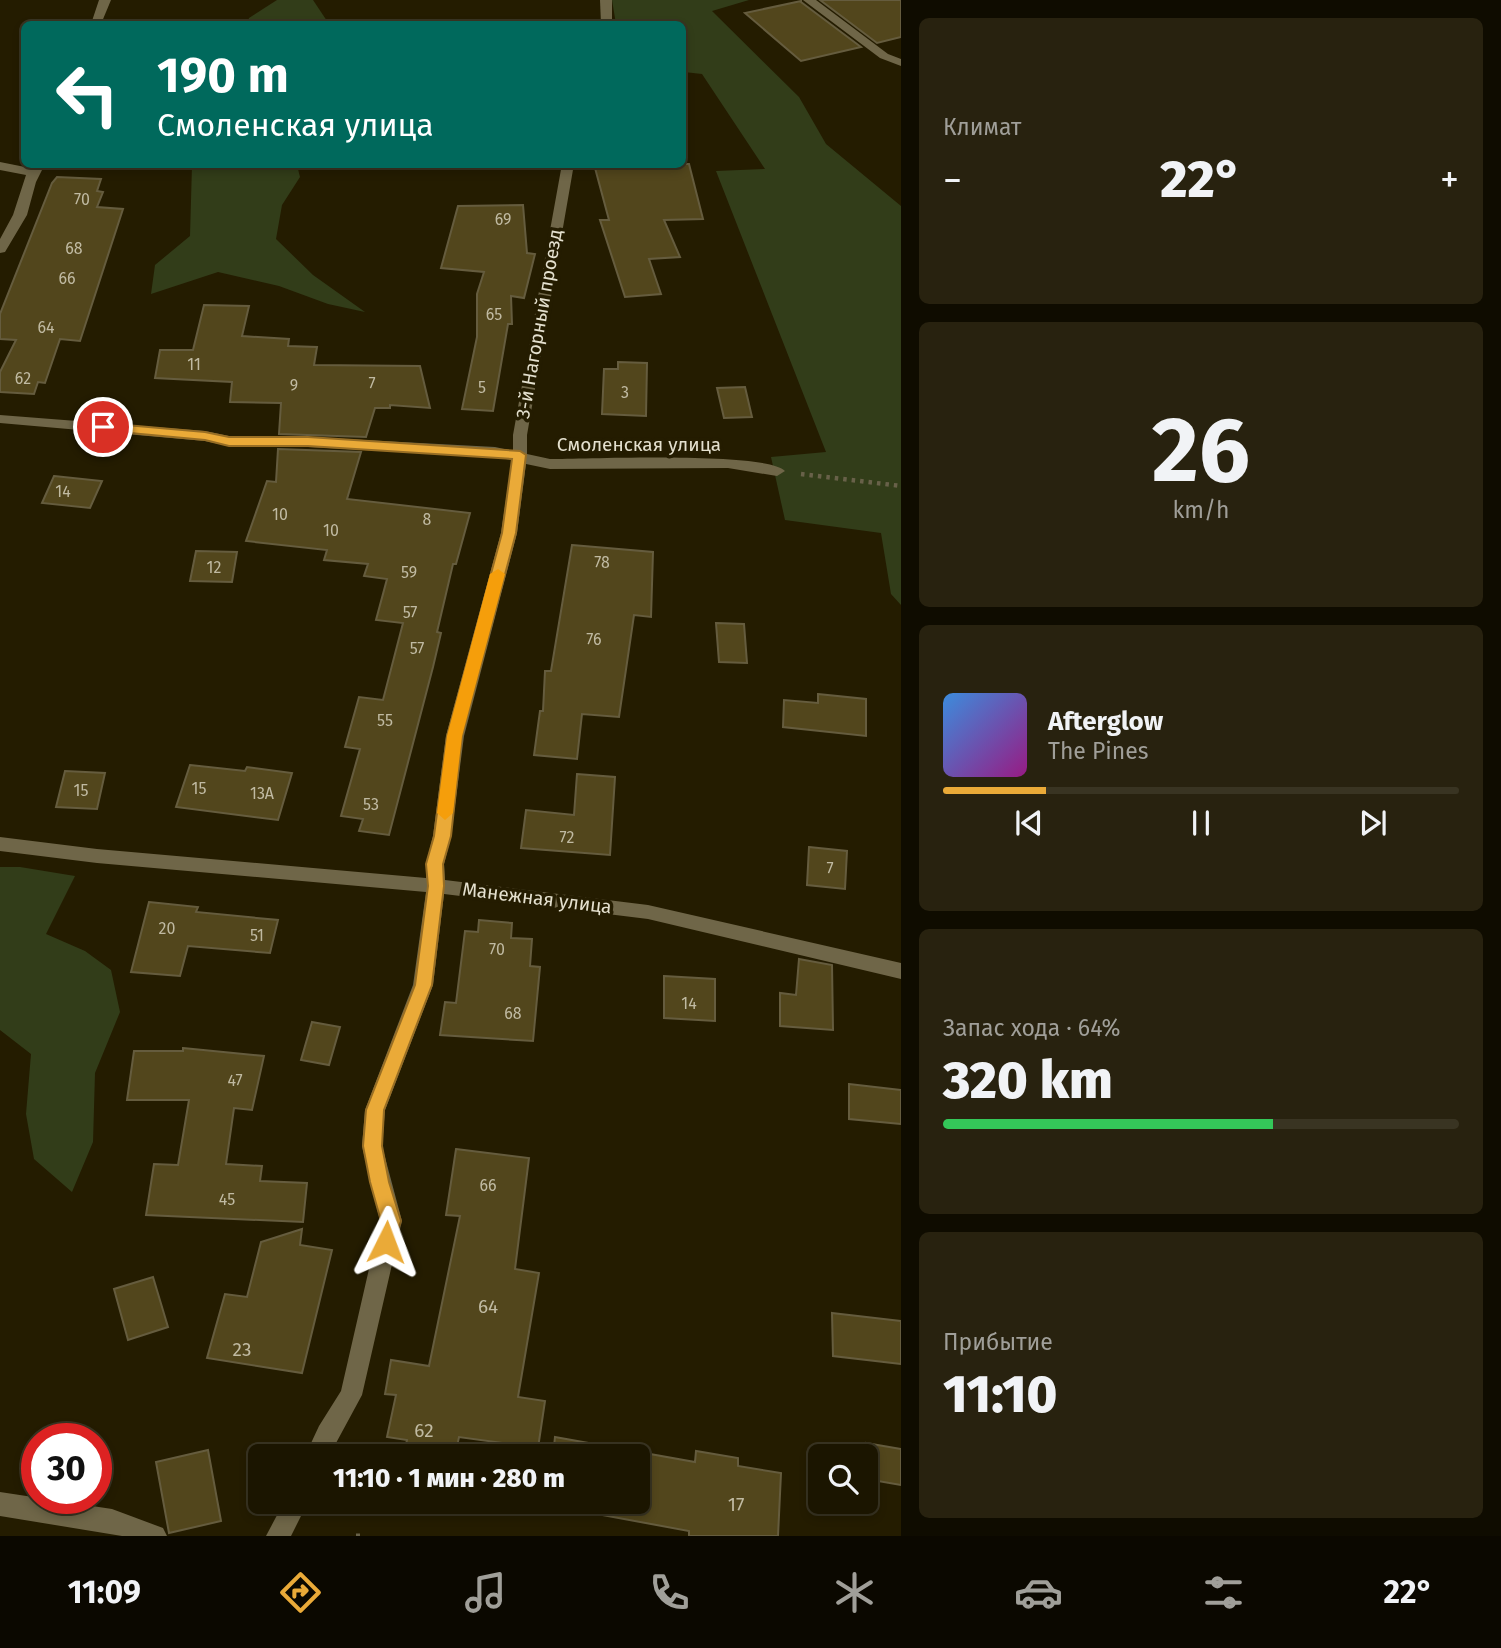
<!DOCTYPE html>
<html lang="ru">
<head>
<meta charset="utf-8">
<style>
  :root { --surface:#1b1500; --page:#28220f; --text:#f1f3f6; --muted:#a09f99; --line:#393422; --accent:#eaaa38 }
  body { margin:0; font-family:"Fira Sans",sans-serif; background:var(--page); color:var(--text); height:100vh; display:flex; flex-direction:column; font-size:26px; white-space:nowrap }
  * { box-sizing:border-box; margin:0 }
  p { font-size:23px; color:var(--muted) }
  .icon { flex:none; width:38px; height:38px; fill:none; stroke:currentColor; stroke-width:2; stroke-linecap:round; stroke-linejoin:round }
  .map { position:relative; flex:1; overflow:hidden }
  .side { display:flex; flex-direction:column; gap:18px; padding:18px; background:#0f0c00; width:600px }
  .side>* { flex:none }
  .banner { position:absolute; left:21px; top:21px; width:665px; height:147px; border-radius:10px; box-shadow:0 4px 10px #0003,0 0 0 2px var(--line); background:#00695c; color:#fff; overflow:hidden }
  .buttons { position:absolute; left:808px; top:1444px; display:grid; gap:14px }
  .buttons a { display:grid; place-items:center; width:70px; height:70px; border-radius:10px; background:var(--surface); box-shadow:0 4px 10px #0003,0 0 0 2px var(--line); font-size:35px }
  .speed { position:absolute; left:21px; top:1423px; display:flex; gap:14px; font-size:35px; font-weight:700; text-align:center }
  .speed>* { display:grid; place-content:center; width:91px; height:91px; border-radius:50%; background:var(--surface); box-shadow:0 4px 10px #0003,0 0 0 2px var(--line); line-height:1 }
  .speed .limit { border:10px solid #d22; background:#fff; color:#111 }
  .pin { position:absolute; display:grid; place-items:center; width:60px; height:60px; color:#fff; margin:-30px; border:4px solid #fff; border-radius:50%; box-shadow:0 2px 7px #0007 }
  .me { position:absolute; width:77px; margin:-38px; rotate:3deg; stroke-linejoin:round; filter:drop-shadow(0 0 5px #0008) }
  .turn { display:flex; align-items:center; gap:24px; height:147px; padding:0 21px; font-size:32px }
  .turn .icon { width:91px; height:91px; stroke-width:2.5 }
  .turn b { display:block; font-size:49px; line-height:60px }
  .big { font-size:52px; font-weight:800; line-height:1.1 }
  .side .tile { flex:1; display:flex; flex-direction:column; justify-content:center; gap:10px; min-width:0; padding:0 24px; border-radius:10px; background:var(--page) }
  .side .dial { align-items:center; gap:0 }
  .dial b { font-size:91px; line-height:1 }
  .song { display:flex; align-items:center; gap:21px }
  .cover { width:84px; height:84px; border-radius:10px; background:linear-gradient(135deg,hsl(210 70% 55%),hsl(310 70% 35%)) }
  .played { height:7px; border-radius:4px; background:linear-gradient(90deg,var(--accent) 20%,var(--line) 20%) }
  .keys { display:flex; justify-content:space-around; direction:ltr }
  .heat { display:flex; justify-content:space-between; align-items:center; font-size:38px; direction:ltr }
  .charge { height:10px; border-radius:5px; background:linear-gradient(90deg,#34c759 64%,var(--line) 0) }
  .trip { position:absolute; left:248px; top:1444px; width:402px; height:70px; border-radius:10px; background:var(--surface); box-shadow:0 4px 10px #0003,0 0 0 2px var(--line); font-weight:800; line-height:70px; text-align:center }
  .menu { display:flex; height:112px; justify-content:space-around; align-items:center; background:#0b0800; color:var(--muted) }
  .menu .icon { width:49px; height:49px }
  .menu .selected { color:var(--accent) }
  .menu b { font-size:32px; color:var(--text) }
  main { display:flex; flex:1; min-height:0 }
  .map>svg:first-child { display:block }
  .green { fill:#323d19 }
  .building { fill:#52461c; stroke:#655c3e; stroke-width:2 }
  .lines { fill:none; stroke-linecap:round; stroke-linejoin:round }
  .path-far1 { stroke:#686149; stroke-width:4.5; stroke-dasharray:3.5 5; stroke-linecap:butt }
  .path { stroke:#686149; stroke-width:5; stroke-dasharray:4.5 6; stroke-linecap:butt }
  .minor { fill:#6f6648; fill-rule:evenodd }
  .route { fill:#eaaa38; stroke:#986e24; stroke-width:2 }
  .slow { fill:#f59e0b }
  .labels { text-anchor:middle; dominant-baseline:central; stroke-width:7; stroke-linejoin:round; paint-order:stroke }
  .number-label { font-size:16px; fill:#c0baa2 }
  .street-label { font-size:19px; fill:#e4e0ce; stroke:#241c00 }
  .near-number-label { font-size:19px; fill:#c0baa2 }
</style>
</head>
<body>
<main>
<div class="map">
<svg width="901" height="1536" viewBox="0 0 901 1536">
  <rect width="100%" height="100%" fill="#241c00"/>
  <g class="green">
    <path d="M277 0H313L329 24H247L249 18Z"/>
    <path d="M612 0H749L712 11 799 97 826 144 901 206V605L891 594 881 533 785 520 771 457 826 452 716 171 765 169 702 74 684 72 682 24H616Z"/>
    <path d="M192 165H297L300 177 282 205 276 239 313 275 365 312 328 304 279 286 218 272 151 294 155 265 190 236Z"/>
    <path d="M0 867H20L75 876 46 934 85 951 111 970 120 1012 95 1073 93 1142 72 1192 34 1159 26 1114 31 1054 0 1030Z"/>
  </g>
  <g class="building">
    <path d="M820 0H901V37L877 43Z"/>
    <path d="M801 1V2L861 47 801 61 745 13Z"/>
    <path d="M623 164H689L703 219 664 220 680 257 649 259 661 294 625 297 600 220H609L595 168 624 167Z"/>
    <path d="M57 177 101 179 97 191 103 192 97 207 123 209 80 341 60 339 45 383 38 382 34 394 0 392V372L16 340 0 339V314L52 183Z"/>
    <path d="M523 205 527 253 535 254 524 298 511 296 512 324H508L493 411 462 409 477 337V294L484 272 441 268 458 206Z"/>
    <path d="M204 305 249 306 242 336 289 339 288 346 317 347 314 365 420 366 430 408 390 405V408H375L366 437 279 434 281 403 230 402 232 382 155 378 160 350H193Z"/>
    <path d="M618 362 647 363 646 416 602 414 604 369H618Z"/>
    <path d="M745 387 752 417 724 418 717 388Z"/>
    <path d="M278 449 361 452 347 499 470 513 456 564H453L437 632 441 633 433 667 389 835 359 831 363 819 341 816 360 749 345 747 359 697 383 700 403 623 376 620 387 579 364 576 368 564 324 560 327 550 246 541 267 481 276 482Z"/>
    <path d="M54 476 102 481 90 508 42 503Z"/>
    <path d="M572 545 653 552 651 617 634 615 619 717 582 714 577 759 534 755 540 711H543L545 671H551Z"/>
    <path d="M196 551 237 552 232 582 190 581Z"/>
    <path d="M716 623 744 624 747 663 719 662Z"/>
    <path d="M818 694 866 699V736L783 727 784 700 818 703Z"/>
    <path d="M190 765 245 771 247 767 292 773 278 820 176 807Z"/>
    <path d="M65 771 105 773 97 809 56 807Z"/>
    <path d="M577 774 615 777 610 855 521 848 526 810 574 815Z"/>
    <path d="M809 847 847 851 845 889 807 885Z"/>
    <path d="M149 902 198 907 196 912 278 920 270 953 188 946 180 976 131 972Z"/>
    <path d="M479 920 512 923 511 938 532 939 530 966 540 967 533 1041 440 1035 445 1002 456 1003 465 931 478 932Z"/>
    <path d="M799 959 832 965 833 1030 780 1026V993L796 995Z"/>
    <path d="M664 976 715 979V1021L664 1018Z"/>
    <path d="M312 1022 340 1027 329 1065 301 1060Z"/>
    <path d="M183 1048 264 1056 252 1110 234 1108 226 1164 262 1166 260 1181 307 1183 303 1222 146 1215 154 1164 178 1165 189 1100H127L134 1051H183Z"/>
    <path d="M849 1084 901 1090V1124L849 1119Z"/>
    <path d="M456 1149 529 1158 515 1269 539 1273 518 1397 545 1401 538 1448 459 1437 455 1456H403L407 1440 387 1437 396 1395 385 1394 391 1360 429 1366 460 1216 446 1215Z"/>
    <path d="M302 1229 300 1245 332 1250 302 1373 207 1358 225 1294 247 1297 261 1242Z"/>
    <path d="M153 1277 168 1327 128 1340 114 1289Z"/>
    <path d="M832 1313 901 1321V1364L833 1356Z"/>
    <path d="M555 1437 695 1462 696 1451 738 1458V1466L781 1473 778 1536H689V1531L548 1505 549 1502H639V1456H553Z"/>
    <path d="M866 1443 901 1449V1485L866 1479Z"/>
    <path d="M208 1450 221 1521 169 1533 156 1462Z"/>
  </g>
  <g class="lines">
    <path class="path-far1" d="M801 474 901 486"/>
    <path class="path" d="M356 1536H360"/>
    <g class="minor">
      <path d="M99 0H111L101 24H91Z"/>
      <path d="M600 0H612V24H601Z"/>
      <path d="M803 0H816L888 54 901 59V66L880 58Z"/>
      <path d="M0 162 30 168 32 164H45L36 182 27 215 5 252 0 253V239L13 215 26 175 0 170Z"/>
      <path d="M562 164H574L527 435V454L550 459C587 459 765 451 785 471L777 476 728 468 550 469 526 464 517 533 464 736 451 836 444 864 445 880 648 905 901 963V979L648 919 444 894 433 985 385 1110 382 1146 402 1221 362 1395 329 1456H305L319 1426 341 1391 380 1221 362 1146 365 1110 413 985 426 892 97 863 0 851V837L97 849 426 878V864L433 836 446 736 501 533 512 460 495 457 308 447 229 446 205 441 0 423V415L205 431 229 436 308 437 495 447 513 451V435Z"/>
      <path d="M0 1492 112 1509 163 1528 167 1536H122L0 1516Z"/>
      <path d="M284 1502H308L291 1536H266Z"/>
    </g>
  </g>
  <path class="route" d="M103 423 205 432 229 437H308L520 451 526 455 516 533 462 736 451 836 443 864 444 886 432 985 384 1110 382 1146 389 1182 401 1221 392 1249 386 1251 379 1249 376 1242 381 1221 370 1182 363 1146 366 1110 415 985 428 886 426 864 434 836 447 736 502 533 512 459 308 446H229L205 440 98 430V424Z"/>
  <path class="slow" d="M498 569 505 574 462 736 453 813 445 820 437 813 447 736 490 574Z"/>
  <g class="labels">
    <g class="number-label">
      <text x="82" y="199">70</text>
      <text x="503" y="219">69</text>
      <text x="74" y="248">68</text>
      <text x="67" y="278">66</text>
      <text x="494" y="314">65</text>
      <text x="46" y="327">64</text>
      <text x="194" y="364">11</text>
      <text x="23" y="378">62</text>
      <text x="372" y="383">7</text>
      <text x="294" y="385">9</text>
      <text x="482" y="387">5</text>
      <text x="625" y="392">3</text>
      <text x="63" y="491">14</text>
      <text x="280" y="514">10</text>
      <text x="427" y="519">8</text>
      <text x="331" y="530">10</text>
      <text x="602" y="562">78</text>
      <text x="214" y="567">12</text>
      <text x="409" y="572">59</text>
      <text x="410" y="612">57</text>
      <text x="594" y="639">76</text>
      <text x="417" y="648">57</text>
      <text x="385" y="720">55</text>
      <text x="199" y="788">15</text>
      <text x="81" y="790">15</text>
      <text x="262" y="793">13А</text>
      <text x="371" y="804">53</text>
      <text x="567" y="837">72</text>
      <text x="830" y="868">7</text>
      <text x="167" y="928">20</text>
      <text x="257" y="935">51</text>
      <text x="497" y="949">70</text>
      <text x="689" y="1003">14</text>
      <text x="513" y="1013">68</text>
      <text x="235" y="1080">47</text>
      <text x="488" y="1185">66</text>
      <text x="227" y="1199">45</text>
    </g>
    <g class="street-label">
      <text transform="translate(539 324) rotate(-80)">3-й Нагорный проезд</text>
      <text x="639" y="444">Смоленская улица</text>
      <text transform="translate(537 898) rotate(7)">Манежная улица</text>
    </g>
    <g class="near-number-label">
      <text x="488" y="1306">64</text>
      <text x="242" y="1349">23</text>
      <text x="424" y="1430">62</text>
      <text x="736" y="1504">17</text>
    </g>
  </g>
</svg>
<div class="buttons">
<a><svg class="icon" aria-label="search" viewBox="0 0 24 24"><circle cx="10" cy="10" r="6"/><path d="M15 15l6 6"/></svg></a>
</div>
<div class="speed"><div class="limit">30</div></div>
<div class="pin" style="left:103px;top:427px;background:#d93025"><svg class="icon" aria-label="arrive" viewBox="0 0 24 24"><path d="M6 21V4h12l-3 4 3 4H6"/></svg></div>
<svg class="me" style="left:386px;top:1242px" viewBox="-20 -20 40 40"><path d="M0-17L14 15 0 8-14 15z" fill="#eaaa38" stroke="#fff" stroke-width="4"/></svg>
<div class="trip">11:10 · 1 мин · 280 m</div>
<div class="banner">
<div class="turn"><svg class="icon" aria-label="left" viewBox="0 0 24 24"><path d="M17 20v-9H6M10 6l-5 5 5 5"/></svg><div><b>190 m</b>Смоленская улица</div></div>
</div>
</div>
<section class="side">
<div class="tile"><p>Климат</p>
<div class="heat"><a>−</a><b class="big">22°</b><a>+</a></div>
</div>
<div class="tile dial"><b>26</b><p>km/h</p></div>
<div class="tile">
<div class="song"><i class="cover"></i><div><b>Afterglow</b><p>The Pines</p></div></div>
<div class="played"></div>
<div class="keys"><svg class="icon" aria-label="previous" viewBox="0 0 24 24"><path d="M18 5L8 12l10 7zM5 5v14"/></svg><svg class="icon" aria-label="pause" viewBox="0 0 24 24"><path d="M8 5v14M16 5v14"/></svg><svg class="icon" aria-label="next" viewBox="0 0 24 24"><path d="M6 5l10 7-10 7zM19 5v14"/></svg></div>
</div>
<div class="tile"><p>Запас хода · 64%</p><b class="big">320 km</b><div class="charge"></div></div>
<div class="tile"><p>Прибытие</p><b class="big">11:10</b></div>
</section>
</main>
<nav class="menu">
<b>11:09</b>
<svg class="icon selected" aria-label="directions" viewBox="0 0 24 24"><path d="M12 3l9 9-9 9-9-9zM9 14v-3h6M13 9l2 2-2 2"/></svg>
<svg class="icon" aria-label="music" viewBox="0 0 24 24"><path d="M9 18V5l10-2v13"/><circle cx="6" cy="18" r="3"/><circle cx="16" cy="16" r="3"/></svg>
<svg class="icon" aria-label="phone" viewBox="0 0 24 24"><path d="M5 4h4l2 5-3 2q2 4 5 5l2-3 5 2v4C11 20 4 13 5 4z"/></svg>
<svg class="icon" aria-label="climate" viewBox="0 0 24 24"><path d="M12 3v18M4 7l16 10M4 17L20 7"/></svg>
<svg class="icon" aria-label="car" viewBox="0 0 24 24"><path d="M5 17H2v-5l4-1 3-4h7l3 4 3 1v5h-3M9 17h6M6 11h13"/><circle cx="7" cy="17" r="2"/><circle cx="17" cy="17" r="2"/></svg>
<svg class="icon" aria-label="filters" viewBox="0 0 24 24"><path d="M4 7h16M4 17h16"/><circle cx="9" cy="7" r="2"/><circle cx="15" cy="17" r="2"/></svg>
<b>22°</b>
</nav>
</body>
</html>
